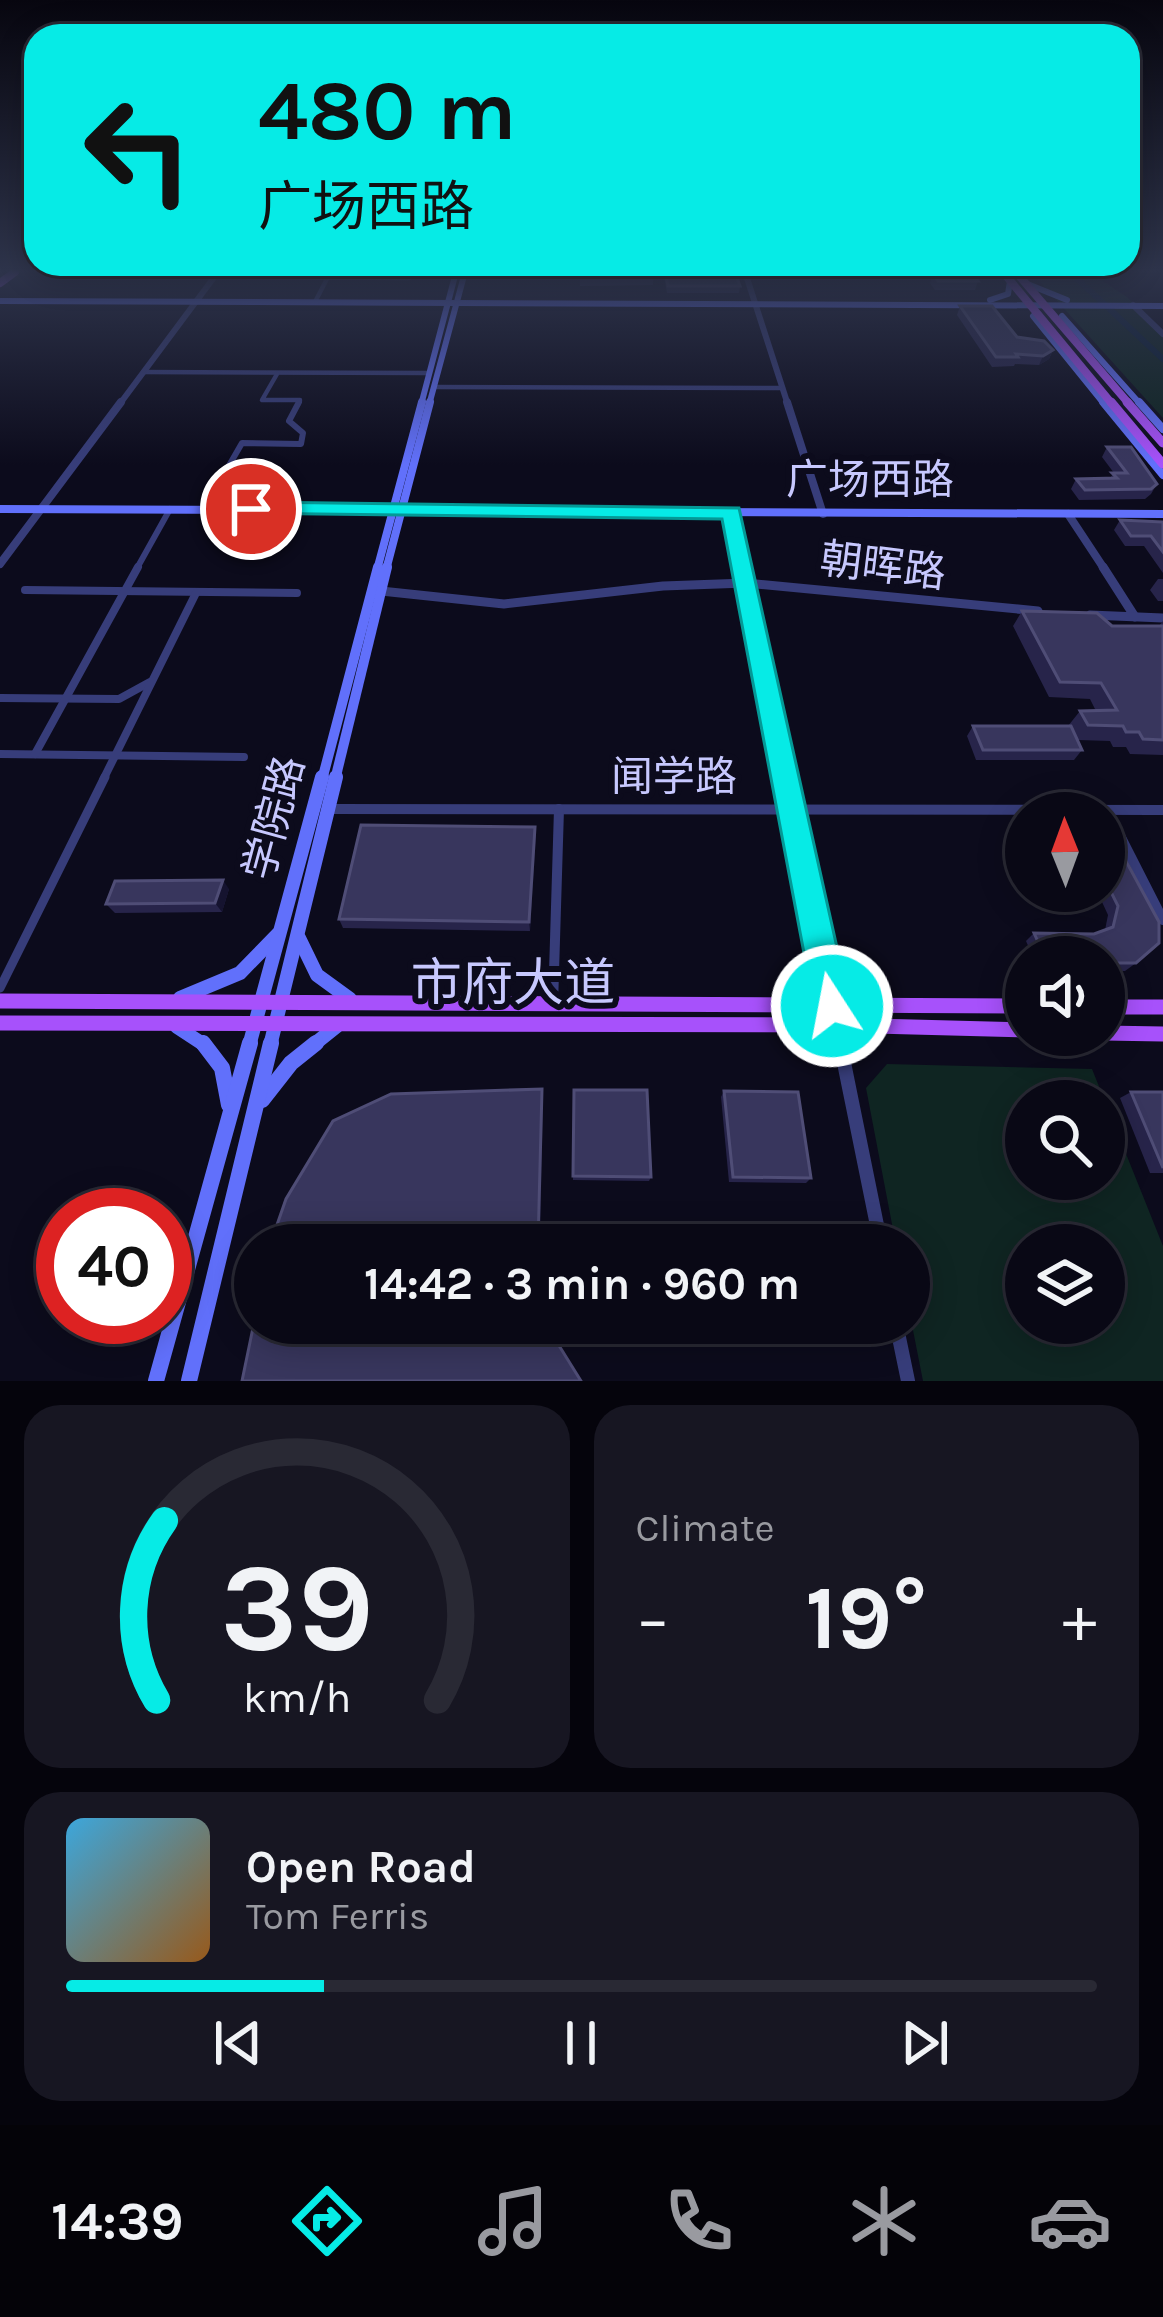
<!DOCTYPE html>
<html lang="en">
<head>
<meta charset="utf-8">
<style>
  :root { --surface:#090815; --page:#171622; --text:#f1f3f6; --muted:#999aa0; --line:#292934; --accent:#06ebe6 }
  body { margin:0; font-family:Karla,"Noto Sans SC",sans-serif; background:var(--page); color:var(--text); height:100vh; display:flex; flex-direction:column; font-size:45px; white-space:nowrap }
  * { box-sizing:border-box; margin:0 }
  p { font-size:39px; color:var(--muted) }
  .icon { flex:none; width:66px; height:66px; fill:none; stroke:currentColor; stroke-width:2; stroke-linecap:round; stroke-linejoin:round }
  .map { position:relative; height:1381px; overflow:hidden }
  .side { display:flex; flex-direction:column; gap:24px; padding:24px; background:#05040c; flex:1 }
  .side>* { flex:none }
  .hud { position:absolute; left:24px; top:24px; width:1116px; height:252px; border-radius:36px; box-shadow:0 6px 30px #0003,0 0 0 3px var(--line); background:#06ebe6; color:#111; overflow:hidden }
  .needle { width:78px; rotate:359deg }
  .fabs { position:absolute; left:1005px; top:792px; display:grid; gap:24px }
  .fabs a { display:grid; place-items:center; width:120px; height:120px; border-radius:50%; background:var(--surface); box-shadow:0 6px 30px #0003,0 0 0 3px var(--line); font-size:60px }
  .speed { position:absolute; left:36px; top:1188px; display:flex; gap:24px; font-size:60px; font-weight:700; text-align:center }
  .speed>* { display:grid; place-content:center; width:156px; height:156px; border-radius:50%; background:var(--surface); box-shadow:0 6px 30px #0003,0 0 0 3px var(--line); line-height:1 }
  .speed .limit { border:18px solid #d22; background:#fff; color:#111 }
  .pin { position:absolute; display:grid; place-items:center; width:102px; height:102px; color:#fff; margin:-51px; border:6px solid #fff; border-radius:50%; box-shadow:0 3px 12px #0007 }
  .me { position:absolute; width:132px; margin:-66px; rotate:349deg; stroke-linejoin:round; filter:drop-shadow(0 0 9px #0008) }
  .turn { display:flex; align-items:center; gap:42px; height:252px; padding:0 36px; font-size:54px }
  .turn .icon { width:156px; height:156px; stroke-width:2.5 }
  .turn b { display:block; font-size:84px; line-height:102px }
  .big { font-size:90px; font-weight:700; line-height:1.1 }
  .side .tile { flex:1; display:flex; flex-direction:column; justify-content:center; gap:18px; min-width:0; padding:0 42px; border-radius:36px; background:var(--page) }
  .side .dial { align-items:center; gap:0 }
  .dial svg { height:312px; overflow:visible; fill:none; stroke:var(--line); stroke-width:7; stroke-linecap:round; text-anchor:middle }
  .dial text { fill:var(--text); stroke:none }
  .song { display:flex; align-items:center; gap:36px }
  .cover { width:144px; height:144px; border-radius:18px; background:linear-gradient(135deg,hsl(200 70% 55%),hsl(30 70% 35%)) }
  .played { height:12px; border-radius:6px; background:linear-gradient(90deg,var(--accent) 25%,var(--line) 25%) }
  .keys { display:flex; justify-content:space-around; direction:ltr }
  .heat { display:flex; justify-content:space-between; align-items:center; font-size:66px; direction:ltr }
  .side .tiles { flex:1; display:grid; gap:24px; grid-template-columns:1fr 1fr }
  .tile:last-child { grid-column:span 2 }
  .trip { position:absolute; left:234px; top:1224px; width:696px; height:120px; border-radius:60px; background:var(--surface); box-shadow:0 6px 30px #0003,0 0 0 3px var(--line); font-weight:700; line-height:120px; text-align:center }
  .tabs { display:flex; height:192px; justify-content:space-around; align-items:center; background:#040308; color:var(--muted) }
  .tabs .icon { width:84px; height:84px }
  .tabs .current { color:var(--accent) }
  .tabs b { font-size:54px; color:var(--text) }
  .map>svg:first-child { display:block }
  .green { fill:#0f2522; fill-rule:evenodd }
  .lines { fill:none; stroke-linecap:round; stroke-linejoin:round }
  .canal { stroke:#091f37; stroke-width:6 }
  .minor-far3 { stroke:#373d7a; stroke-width:4.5 }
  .minor-far2 { stroke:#373d7a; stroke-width:6 }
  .minor-far1 { stroke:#373d7a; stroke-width:8 }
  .minor { stroke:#373d7a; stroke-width:9 }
  .tertiary-far4 { stroke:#373d7a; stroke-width:6 }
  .tertiary-far3 { stroke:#373d7a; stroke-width:8 }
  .tertiary-far2 { stroke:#373d7a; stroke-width:9 }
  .tertiary-far1 { stroke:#373d7a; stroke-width:10 }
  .tertiary { stroke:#373d7a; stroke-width:14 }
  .secondary-far4 { stroke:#6170fb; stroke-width:6 }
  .secondary-far3 { stroke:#6170fb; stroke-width:8 }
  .secondary-far2 { stroke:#6170fb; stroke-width:10 }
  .secondary-far1 { stroke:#6170fb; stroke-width:14 }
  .secondary { stroke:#6170fb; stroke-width:16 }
  .primary-far2 { stroke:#a751fb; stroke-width:8 }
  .primary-far1 { stroke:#a751fb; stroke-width:9 }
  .primary { stroke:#a751fb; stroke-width:15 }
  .wall { fill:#27244a }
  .shaded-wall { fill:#15132f }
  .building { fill:#38365d; stroke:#4f4d76; stroke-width:3 }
  .route { fill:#06ebe6; stroke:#049996; stroke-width:3 }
  .labels { text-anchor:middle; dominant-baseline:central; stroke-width:12; stroke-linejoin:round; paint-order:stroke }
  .street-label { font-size:42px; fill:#c7c8fe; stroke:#0c0b1c }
  .near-street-label { font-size:51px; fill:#c7c8fe; stroke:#0c0b1c }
</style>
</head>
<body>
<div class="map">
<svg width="1163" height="1381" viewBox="0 0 1163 1381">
  <rect width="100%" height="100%" fill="#0c0b1c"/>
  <g class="green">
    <path d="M1031 272H1089L1127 297 1163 334V418Z"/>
    <path d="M887 1064 1092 1069 1163 1246V1381H923L909 1310V1245H896L866 1088ZM1026 1101H1104V1179H1026ZM1026 1245H1104V1323H1026Z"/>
  </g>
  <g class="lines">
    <path class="canal" d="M1070 272 1163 359"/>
    <g class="minor-far3">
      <path d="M247 277 409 278 411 272"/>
      <path d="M316 300 329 275"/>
      <path d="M143 372 428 373"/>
      <path d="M277 374 262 400H300L298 405"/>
      <path d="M434 387 783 388"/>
    </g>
    <g class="minor-far2">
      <path d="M204 509 242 443 301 444 303 433 289 421 299 402"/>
      <path d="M136 570 170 509"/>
    </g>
    <g class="minor-far1">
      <path d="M25 590 297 593"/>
      <path d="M0 698 119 699 150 682"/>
      <path d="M0 754 244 757"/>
      <path d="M35 754 138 567"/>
      <path d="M103 780 196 593"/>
    </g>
    <path class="minor" d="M0 988 105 777"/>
    <g class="tertiary-far4">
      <path d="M745 272 788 405"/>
      <path d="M1133 305 1163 334"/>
      <path d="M119 405 218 272"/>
    </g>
    <g class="tertiary-far3">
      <path d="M787 402 823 514"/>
      <path d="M732 512 744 570"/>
      <path d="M1068 514 1105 570"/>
      <path d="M0 564 121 402"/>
    </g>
    <g class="tertiary-far2">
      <path d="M743 567 786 780"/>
      <path d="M1103 567 1135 617"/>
      <path d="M381 591 504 604 663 586 746 583 1038 611"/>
      <path d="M1090 615 1163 618"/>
    </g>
    <g class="tertiary-far1">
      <path d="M786 777 832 1006"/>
      <path d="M329 809 1163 810"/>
      <path d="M1107 810 1163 920"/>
      <path d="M553 1005 559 809"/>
      <path d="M836 1025 840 1046"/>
    </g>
    <g class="tertiary">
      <path d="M840 1043 881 1245"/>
      <path d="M896 1323 908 1381"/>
    </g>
    <g class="secondary-far4">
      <path d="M1025 283 1067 300"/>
      <path d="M990 300 1008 294 1010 281"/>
      <path d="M0 301 1163 306"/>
      <path d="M1033 316 1105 405"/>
      <path d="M1062 316 1141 405"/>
      <path d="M421 405 456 272"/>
      <path d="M429 405 465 272"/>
    </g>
    <g class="secondary-far3">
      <path d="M1103 402 1163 475"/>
      <path d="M1139 402 1163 429"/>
      <path d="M0 509 1163 514"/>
      <path d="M377 570 422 402"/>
      <path d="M386 570 430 402"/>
    </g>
    <g class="secondary-far2">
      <path d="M322 780 378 567"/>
      <path d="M335 780 387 567"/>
    </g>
    <g class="secondary-far1">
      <path d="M299 938 317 975 350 999"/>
      <path d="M180 998 240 973 278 934"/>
      <path d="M177 1027 206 1046"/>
      <path d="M249 1046 322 777"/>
      <path d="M270 1046 336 777"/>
      <path d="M312 1046 337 1026"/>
    </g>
    <g class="secondary">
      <path d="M203 1043 222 1068 229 1105"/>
      <path d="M262 1100 291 1063 316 1043"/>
      <path d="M156 1381 250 1043"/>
      <path d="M189 1381 271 1043"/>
    </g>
    <g class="primary-far2">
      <path d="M1003 272 1113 405"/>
      <path d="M1016 272 1130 405"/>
      <path d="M0 283 15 272"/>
    </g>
    <g class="primary-far1">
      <path d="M1111 402 1163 464"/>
      <path d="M1127 402 1163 443"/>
    </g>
    <g class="primary">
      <path d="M0 1001 1026 1006"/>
      <path d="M1104 1007H1163"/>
      <path d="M0 1023 836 1025 1026 1030"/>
      <path d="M1104 1033 1163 1034"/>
    </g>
  </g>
  <g class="wall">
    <path d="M580 272 653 276V285L580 286Z"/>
    <path d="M663 272H735L740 286 739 293H667Z"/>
    <path d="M942 272H971L978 281 975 290H935L930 283 933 274H943Z"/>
    <path d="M960 306 1017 337 1053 350 1049 359 1039 365 1015 364 1014 366 992 367 957 315Z"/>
    <path d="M1107 447 1157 484 1151 494 1145 499 1079 500 1071 489 1076 479H1109L1114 473 1102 457Z"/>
    <path d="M1120 520 1163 522V573L1144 546H1125L1114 530Z"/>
    <path d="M1158 579H1163V601H1158L1150 590Z"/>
    <path d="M1022 611 1112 626H1159L1163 621V755L1130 754 1126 747H1113L1110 741 1078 740 1082 750 1074 760H976L967 736 973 726H1068L1080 711H1096L1090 699 1049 697 1013 626Z"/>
    <path d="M535 827 530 931 343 928 339 919Z"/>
    <path d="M1104 838 1136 963 1125 971H1104V957H1033L1026 941 1034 933 1094 934 1105 930 1108 915 1097 891H1104Z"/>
    <path d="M229 889 222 912 115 913 106 904Z"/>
    <path d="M574 1090 651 1177 649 1181 573 1180Z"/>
    <path d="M724 1091 811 1178 806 1183 729 1182 721 1097Z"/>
    <path d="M1131 1092H1163V1173H1150L1120 1098Z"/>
  </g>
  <g class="shaded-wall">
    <path d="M1053 350 1049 359 1039 365 1043 356Z"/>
    <path d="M535 827 536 836 530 931 529 922Z"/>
    <path d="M223 880 229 889 222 912 215 903Z"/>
    <path d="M542 1089 543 1099 540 1245H538Z"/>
  </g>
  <g class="building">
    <path d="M580 272H652L653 276 580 277Z"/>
    <path d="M665 272H735L740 286H668Z"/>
    <path d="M949 272H971L978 281H938L933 274H950Z"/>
    <path d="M960 306H992L1017 337 1044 341 1053 350 1043 356 1016 354 1018 357H996Z"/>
    <path d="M1107 447H1131L1157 484 1151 489 1085 490 1076 479 1117 478 1112 473H1127Z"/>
    <path d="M1120 520 1163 522V552L1151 536H1131Z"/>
    <path d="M1022 611 1097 613 1112 626H1163V740L1143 739 1139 732H1126L1123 726 1088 725 1080 711 1117 710 1101 683 1060 682Z"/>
    <path d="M973 726H1071L1082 750H983Z"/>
    <path d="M361 825 535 827 529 922 339 919Z"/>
    <path d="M1104 838 1114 839 1159 922V943L1136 963H1104V957H1045L1034 933 1094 934 1113 927 1118 906 1104 878Z"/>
    <path d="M223 880 215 903 106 904 115 881Z"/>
    <path d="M542 1089 538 1245H270L286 1199 333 1121 391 1094Z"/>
    <path d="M574 1090H647L651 1177 573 1176Z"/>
    <path d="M724 1091 798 1092 811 1178 733 1177Z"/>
    <path d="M1131 1092H1163V1168Z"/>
    <path d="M255 1318V1323H545L581 1381H242Z"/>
  </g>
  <linearGradient id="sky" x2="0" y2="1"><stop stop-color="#07060f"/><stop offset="0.58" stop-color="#2e344b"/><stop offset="1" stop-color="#2e344b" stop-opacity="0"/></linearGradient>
  <rect width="1163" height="465" fill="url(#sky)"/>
  <path class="route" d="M251 502 739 508 850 1006 845 1019 832 1024 819 1019 814 1006 722 519 243 513 240 509Z"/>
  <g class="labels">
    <g class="street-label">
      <text x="870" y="480">广场西路</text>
      <text transform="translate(883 566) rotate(7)">朝晖路</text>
      <text x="674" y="777">闻学路</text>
      <text transform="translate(274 818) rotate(-75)">学院路</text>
    </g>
    <g class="near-street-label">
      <text x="513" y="983">市府大道</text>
    </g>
  </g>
</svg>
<div class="fabs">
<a><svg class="needle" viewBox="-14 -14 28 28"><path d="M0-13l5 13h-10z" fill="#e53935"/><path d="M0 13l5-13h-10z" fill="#999aa0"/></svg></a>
<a><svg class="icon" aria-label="sound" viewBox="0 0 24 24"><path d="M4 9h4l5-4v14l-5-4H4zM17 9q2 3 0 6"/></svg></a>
<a><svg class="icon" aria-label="search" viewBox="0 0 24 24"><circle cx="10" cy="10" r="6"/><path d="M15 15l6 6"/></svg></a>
<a><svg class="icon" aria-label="layers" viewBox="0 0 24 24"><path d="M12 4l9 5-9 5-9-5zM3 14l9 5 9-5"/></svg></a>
</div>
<div class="speed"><div class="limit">40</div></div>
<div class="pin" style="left:251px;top:509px;background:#d93025"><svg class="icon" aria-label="arrive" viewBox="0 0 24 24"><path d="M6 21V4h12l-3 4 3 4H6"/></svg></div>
<svg class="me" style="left:832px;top:1006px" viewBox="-20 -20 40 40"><circle r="17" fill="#06ebe6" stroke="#fff" stroke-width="3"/><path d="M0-11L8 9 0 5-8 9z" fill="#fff"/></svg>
<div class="trip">14:42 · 3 min · 960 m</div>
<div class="hud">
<div class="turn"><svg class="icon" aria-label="left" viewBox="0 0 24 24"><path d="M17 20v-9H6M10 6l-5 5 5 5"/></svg><div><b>480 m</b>广场西路</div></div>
</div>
</div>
<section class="side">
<div class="tiles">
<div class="tile dial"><svg viewBox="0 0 100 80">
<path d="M14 69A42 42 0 1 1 86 69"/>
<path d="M14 69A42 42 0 0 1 16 23" stroke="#06ebe6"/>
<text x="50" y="56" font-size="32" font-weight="700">39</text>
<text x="50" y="72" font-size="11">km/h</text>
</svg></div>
<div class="tile"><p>Climate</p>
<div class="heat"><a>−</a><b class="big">19°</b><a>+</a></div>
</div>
<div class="tile">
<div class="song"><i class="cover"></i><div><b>Open Road</b><p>Tom Ferris</p></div></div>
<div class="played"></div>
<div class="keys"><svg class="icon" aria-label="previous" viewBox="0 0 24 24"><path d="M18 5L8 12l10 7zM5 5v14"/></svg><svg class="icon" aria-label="pause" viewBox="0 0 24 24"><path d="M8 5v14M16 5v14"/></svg><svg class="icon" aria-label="next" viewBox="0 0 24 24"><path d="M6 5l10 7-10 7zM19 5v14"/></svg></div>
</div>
</div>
</section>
<nav class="tabs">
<b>14:39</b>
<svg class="icon current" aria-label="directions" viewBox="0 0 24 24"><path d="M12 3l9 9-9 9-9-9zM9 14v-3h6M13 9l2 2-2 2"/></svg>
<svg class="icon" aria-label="music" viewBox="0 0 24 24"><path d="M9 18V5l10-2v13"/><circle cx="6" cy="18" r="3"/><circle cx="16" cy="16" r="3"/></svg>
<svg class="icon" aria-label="phone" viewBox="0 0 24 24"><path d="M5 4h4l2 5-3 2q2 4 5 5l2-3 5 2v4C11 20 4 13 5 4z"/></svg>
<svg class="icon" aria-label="climate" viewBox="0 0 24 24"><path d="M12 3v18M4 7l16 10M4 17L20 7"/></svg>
<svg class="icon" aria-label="car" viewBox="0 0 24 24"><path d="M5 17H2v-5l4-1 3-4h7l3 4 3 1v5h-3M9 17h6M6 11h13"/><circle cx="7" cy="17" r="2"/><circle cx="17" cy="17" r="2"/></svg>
</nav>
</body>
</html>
